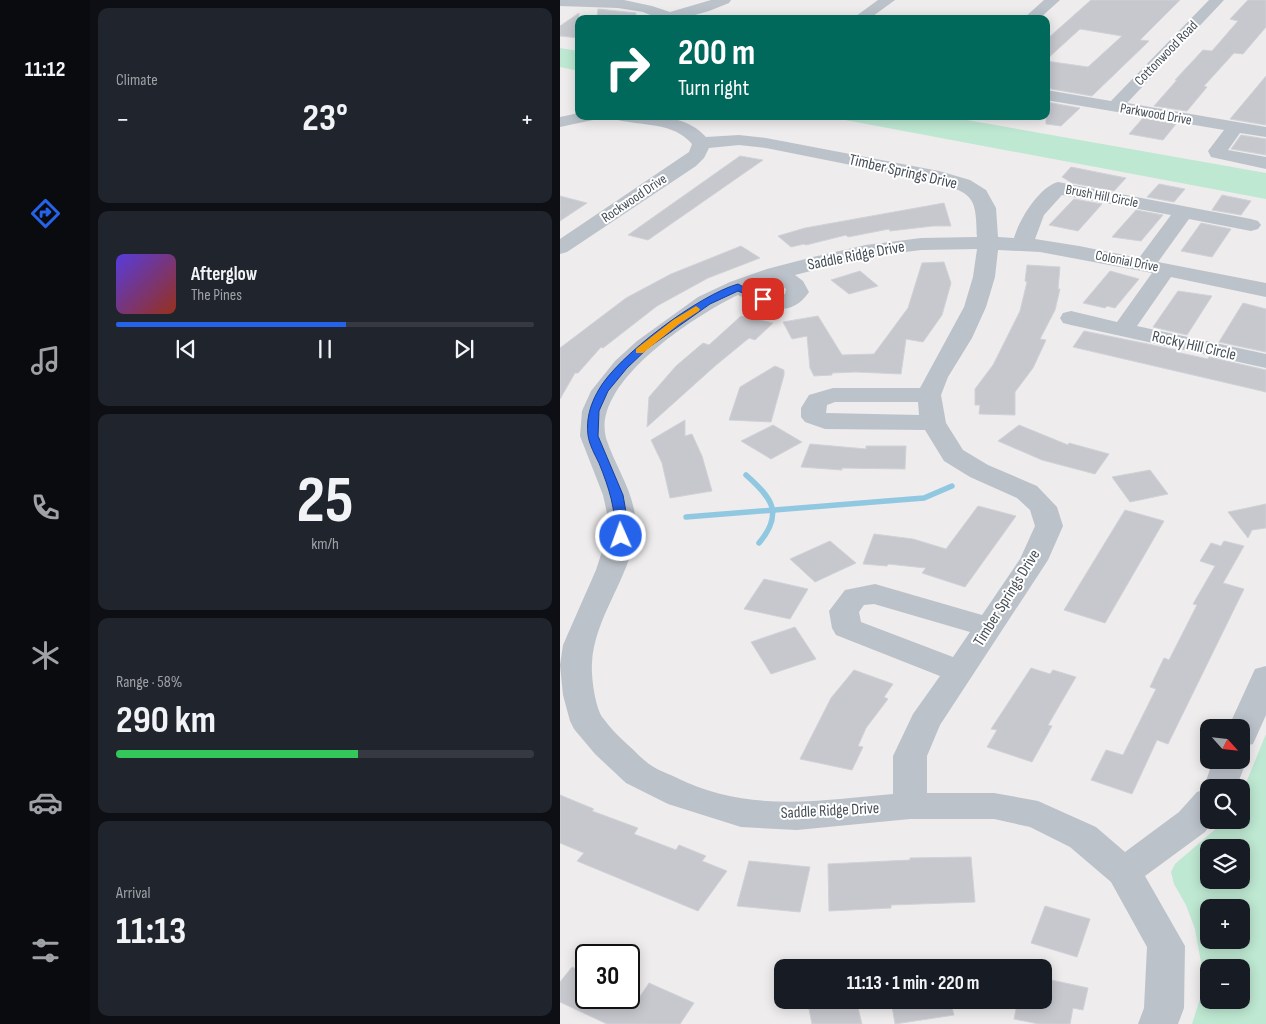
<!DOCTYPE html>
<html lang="en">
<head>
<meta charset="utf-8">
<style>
  :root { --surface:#171b24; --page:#20242c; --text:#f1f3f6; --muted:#9ea1a6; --line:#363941; --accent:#2563eb }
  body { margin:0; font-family:"Sofia Sans Condensed",sans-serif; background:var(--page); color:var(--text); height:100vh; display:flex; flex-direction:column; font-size:19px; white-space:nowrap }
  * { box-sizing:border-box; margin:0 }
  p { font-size:16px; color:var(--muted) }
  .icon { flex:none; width:28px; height:28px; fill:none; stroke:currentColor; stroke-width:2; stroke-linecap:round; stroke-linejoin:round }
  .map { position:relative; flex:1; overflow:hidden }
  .drawer { display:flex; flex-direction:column; gap:8px; padding:8px; background:#0d0f14; width:470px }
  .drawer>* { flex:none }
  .banner { position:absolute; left:15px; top:15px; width:475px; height:105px; border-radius:10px; box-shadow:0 2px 12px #0003; background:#00695c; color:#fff; overflow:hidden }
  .needle { width:32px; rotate:117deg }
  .buttons { position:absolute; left:640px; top:719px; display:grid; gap:10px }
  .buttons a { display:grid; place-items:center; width:50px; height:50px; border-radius:10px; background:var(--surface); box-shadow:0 2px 12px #0003; font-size:25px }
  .speed { position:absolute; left:15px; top:944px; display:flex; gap:10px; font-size:25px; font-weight:700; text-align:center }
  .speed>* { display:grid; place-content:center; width:65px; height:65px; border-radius:50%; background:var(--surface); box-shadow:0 2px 12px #0003; line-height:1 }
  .speed .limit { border:2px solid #111; border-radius:8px; background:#fff; color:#111 }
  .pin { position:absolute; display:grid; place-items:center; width:42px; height:42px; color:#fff; margin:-21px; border-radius:10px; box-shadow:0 2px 8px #0006 }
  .me { position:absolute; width:55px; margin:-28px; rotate:358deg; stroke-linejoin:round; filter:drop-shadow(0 0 4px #0008) }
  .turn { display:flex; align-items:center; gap:18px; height:105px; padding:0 20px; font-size:22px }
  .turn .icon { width:65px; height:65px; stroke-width:2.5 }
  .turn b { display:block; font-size:35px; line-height:42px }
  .big { font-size:38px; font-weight:700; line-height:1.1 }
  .drawer .tile { flex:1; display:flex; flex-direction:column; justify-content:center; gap:8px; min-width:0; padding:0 18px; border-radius:10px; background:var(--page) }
  .drawer .dial { align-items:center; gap:0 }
  .dial b { font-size:65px; line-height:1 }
  .song { display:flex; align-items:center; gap:15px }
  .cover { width:60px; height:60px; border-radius:8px; background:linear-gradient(135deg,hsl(250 70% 55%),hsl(10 70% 35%)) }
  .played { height:5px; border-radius:2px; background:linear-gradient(90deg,var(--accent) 55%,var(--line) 55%) }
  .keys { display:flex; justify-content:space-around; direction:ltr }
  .heat { display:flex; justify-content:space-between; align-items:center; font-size:28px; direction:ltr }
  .charge { height:8px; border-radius:4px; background:linear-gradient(90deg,#34c759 58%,var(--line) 0) }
  .trip { position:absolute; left:214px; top:959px; width:278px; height:50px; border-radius:10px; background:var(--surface); box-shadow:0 2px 12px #0003; font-weight:700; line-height:50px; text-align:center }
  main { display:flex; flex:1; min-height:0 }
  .tabs { display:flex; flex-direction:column; width:90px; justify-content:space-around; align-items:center; background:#090b0e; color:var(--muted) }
  .tabs .icon { width:35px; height:35px }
  .tabs .selected { color:var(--accent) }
  .tabs b { font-size:22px; color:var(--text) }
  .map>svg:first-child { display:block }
  .green { fill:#bee8d2; fill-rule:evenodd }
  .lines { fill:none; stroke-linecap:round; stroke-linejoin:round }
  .stream { stroke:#90c8e1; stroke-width:5.5 }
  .building { fill:#c7c8ce; stroke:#d0d2d7 }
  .minor { fill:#bcc2ca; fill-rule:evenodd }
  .route { fill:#2563eb; stroke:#184099 }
  .slow { fill:#f59e0b }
  .labels { text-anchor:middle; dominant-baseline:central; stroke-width:4; stroke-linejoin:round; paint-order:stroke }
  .far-street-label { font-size:14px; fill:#464e57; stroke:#fff }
  .street-label { font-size:16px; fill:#464e57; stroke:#fff }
</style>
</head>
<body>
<main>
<nav class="tabs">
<b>11:12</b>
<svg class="icon selected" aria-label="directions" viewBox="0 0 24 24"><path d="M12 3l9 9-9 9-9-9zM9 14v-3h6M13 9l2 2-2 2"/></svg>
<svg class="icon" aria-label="music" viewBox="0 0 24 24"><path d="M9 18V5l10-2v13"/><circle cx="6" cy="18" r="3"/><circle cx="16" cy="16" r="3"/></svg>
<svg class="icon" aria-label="phone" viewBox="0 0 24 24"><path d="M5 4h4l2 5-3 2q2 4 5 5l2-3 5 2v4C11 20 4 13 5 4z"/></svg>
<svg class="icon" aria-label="climate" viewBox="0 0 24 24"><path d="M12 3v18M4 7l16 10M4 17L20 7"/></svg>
<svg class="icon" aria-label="car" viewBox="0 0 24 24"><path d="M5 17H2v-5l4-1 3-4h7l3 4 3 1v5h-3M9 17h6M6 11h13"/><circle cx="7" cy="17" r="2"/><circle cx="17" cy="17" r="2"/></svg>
<svg class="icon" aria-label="filters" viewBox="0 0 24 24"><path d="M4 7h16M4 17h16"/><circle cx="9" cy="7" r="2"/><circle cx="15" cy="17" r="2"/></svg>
</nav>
<section class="drawer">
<div class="tile"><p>Climate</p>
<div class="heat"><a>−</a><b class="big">23°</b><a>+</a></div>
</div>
<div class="tile">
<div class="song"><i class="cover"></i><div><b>Afterglow</b><p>The Pines</p></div></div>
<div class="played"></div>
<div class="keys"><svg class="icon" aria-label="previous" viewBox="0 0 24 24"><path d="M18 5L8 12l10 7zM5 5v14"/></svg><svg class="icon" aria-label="pause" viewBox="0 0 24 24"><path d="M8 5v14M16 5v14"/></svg><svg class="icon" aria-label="next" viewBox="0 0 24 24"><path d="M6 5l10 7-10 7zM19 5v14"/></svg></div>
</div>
<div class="tile dial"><b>25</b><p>km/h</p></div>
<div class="tile"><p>Range · 58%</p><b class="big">290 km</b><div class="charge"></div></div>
<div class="tile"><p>Arrival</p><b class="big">11:13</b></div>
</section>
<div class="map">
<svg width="706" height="1024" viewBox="0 0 706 1024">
  <rect width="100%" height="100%" fill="#eeecec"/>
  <g class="green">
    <path d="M0 48 19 51V71L0 67Z"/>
    <path d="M264 116H384L706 173V199Z"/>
    <path d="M706 734V1024H632L640 999 642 968 635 929 626 905 614 884 611 872 615 864 666 820H681V795ZM649 848H681V880H649ZM649 908H681V940H649ZM649 968H681V1000H649Z"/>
  </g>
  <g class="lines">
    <g class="stream">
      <path d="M186 475C212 498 224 513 199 543"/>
      <path d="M126 517 364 498 392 486"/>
    </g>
  </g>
  <g class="building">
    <path d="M531 0H620L580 40 589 41 532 96 486 88V61L528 67 562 36 520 29 486 60V40Z"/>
    <path d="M688 0H706V27L683 54 674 53 644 86 647 87 627 111 594 106 617 80H615L643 50 652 51 678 21 670 19Z"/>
    <path d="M38 9 76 13V19H37Z"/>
    <path d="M19 13V38L0 36V26Z"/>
    <path d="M706 76V125L670 119 691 94Z"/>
    <path d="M486 102 520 108 501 126 486 124Z"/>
    <path d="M583 118 616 124 603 140 569 134Z"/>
    <path d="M681 135 706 139V155L671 149Z"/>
    <path d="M180 156 203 160 88 240 68 235Z"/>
    <path d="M511 167 566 178 554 191 512 183 502 177Z"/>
    <path d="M599 184 625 189 614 202 587 197Z"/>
    <path d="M662 195 691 201 681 215 652 210Z"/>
    <path d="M0 196 27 203 0 221Z"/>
    <path d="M514 199 542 204 518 231 489 225Z"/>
    <path d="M384 203 391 226H373L330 231 329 229 288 237 286 235 246 245 244 244 231 247 218 236 245 228Z"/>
    <path d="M576 210 603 215 581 241 552 237Z"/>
    <path d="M641 223 671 229 652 257 621 251Z"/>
    <path d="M181 246 200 258 148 278 97 306 43 348 41 347 18 373H15L0 399V348L66 298 111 274Z"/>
    <path d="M384 262 391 283 382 315 363 342 346 339 341 374 296 372 272 373V375L254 376 250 368 247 336 232 339 223 322 258 316 282 355 314 354 348 308 362 263Z"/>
    <path d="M467 265 500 267 498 289H500L495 310 480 339 486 340 473 368 455 392V415L419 414 420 405H415V389L433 365 460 311 467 282 465 281Z"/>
    <path d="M300 271 318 286 289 294 271 280Z"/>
    <path d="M550 271 579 279 555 308 547 306 545 308 523 303Z"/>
    <path d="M618 291 652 296 627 335 593 327Z"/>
    <path d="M683 303 706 309V352L659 342Z"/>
    <path d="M181 316 213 323 195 340 189 338 155 366 87 427 89 397 116 366 143 343 149 345Z"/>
    <path d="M524 331 617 350 616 352 648 359 649 357 706 370V392L513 347Z"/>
    <path d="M215 366 224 370V375L211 422 169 420 180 387Z"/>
    <path d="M125 420V436L132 434 142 456 152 491 110 498 102 463 91 440Z"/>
    <path d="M213 425 242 442 211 459 181 441Z"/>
    <path d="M459 425 508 445 509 443 549 454 535 474 482 460 438 441Z"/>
    <path d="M250 444 306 449V446H346L345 469 282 468V470L241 467Z"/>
    <path d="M590 470 608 494 570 502 552 477Z"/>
    <path d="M706 504V528L692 530 688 538 668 512Z"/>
    <path d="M418 506 456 516 405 587 362 573 366 568 328 564 327 566 303 564 314 534 353 539 386 549Z"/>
    <path d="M565 510 604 521 545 623 504 610Z"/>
    <path d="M270 541 296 563 255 582 230 559Z"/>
    <path d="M664 541 684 546 663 583 684 589 608 744 597 740 572 794 531 780 546 750 563 755 596 689 590 687 604 658 609 660 637 605 633 604 655 566 640 561 651 543 661 546Z"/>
    <path d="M204 579 248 589 230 619 184 609Z"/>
    <path d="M235 627 256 659 211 674 191 642Z"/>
    <path d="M471 668 490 674 493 670 516 677 488 725 492 726 472 762 427 747 437 730 431 729Z"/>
    <path d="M294 670 333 684 324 697 328 699 306 728 298 746 303 747 292 770 240 759 271 698Z"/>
    <path d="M0 795 34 809 32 811 78 828 74 834 116 850 119 845 146 856 142 861 167 871 138 911 17 861 24 853 0 843Z"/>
    <path d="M411 857 415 902 331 905V908L269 911 268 864 350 860V858Z"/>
    <path d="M189 861 250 867 240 912 177 906Z"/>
    <path d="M485 906 530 919 517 957 471 943Z"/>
    <path d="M12 967 26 974V998H79L89 983 134 1003 120 1024H47L0 1002V982Z"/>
    <path d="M482 978 528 988 523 1010 513 1008 510 1024H479L454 1019 458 1000H482Z"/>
    <path d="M285 1000H296L302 1024H252L249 1009Z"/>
    <path d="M331 1000H390L394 1015 335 1024Z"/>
  </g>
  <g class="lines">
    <g class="minor">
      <path d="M0 0H64L92 6 110 12 151 0H171L169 3 149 11 121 19H100L83 12 58 8 0 6Z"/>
      <path d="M318 0H335L309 19H292Z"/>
      <path d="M484 0H500L479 19H463Z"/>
      <path d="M649 0H664L567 103 706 127V137L680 133 668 150 706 157V169L651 157 648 151 664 130 486 100V90L551 101Z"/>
      <path d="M19 113V116H36L33 120 0 127V117Z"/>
      <path d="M55 116C86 116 124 112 146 137L179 135 206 138 379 171 410 180 426 190 436 208 438 237 454 238C459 220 479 187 498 182L691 219 698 221 701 225 698 229 691 231 629 219 598 262 706 283V297L611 277 577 326 706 354V368L511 325 503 323 500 318 503 313 511 311 557 322 592 273 480 252 438 250 435 277 426 307 412 338 388 377 381 395 386 423 403 450 428 465 477 486 497 507 503 526 488 560 380 725 367 756V793H434L478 801 536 827 565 852 619 812 637 792 643 790 653 760H681V751L687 760 676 788H649V820H654L645 832 585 876 625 946 624 1008 618 1024H578L584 1008 587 947 551 882 510 847 470 827 434 819H350L237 830 181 827 108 804 66 783 35 754 14 729 10 721 3 695 0 665 3 645 36 570 47 536 48 518 43 495 20 436 22 411 31 391 55 361 77 341 138 297 170 282 207 269 253 257 306 245 361 238 417 237C416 198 415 194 376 182L206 148 179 145 149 148 144 158 136 166 7 252 0 254V239L129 152 132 144C114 122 82 126 58 120ZM502 195 611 215 579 258 519 246 475 239 484 215ZM417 249 413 277 404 307 360 388H273L249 395 241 408V417L245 422 265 429 365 430 384 461 410 477 457 498 470 510 475 526 460 559 422 615 315 584 285 590 269 611 272 628 276 635 380 676 353 714 333 756V794C256 801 187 813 115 777 107 773 97 770 89 764 82 759 75 751 68 745 59 737 50 728 43 718 35 708 31 676 32 663 34 618 69 579 75 535 80 499 56 470 46 438 31 382 136 315 178 295 203 308 230 320 249 292L243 281 235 275 306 257 361 250ZM216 281 226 289 225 294 214 295 196 288ZM275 402H358L359 415 266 413 267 405ZM314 604 410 632 393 657 301 622 299 612 304 605Z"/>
      <path d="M706 666V715L693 744 681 747V728H668L695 669Z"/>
    </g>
  </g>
  <path class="route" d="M178 284 207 299 206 301H200L178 291 150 304 88 348 67 368 48 391 39 411 38 436 63 495 67 518V536L65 539H57L55 536C56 509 49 488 39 463 35 455 29 444 28 435 26 420 30 405 38 391 57 356 139 295 178 284Z"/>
  <path class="slow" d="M136 306 140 309 139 311 119 324 83 353H76V349L113 320Z"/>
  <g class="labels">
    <g class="far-street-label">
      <text transform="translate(606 53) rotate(-46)">Cottonwood Road</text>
      <text transform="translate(596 114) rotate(10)">Parkwood Drive</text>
      <text transform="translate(542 196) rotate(11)">Brush Hill Circle</text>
      <text transform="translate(74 198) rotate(-34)">Rockwood Drive</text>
      <text transform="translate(567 261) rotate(11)">Colonial Drive</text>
    </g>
    <g class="street-label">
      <text transform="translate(343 172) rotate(13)">Timber Springs Drive</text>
      <text transform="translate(296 256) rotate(-11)">Saddle Ridge Drive</text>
      <text transform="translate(634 346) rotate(13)">Rocky Hill Circle</text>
      <text transform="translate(447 598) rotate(-58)">Timber Springs Drive</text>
      <text transform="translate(270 811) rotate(-3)">Saddle Ridge Drive</text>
    </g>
  </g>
</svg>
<div class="buttons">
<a><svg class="needle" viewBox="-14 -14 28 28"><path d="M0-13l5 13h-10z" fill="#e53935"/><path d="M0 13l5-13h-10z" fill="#9ea1a6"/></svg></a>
<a><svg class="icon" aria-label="search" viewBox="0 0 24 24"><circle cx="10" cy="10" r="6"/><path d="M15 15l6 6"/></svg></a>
<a><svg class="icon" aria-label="layers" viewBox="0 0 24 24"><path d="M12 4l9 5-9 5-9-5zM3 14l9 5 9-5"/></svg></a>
<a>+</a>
<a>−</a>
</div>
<div class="speed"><div class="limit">30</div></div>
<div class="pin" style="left:203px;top:299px;background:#d93025"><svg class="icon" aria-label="arrive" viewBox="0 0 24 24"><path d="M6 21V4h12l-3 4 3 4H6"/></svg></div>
<svg class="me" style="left:61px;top:536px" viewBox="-20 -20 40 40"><circle r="17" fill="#2563eb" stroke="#fff" stroke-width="3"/><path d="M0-11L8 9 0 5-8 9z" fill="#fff"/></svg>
<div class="trip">11:13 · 1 min · 220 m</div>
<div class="banner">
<div class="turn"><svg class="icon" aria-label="right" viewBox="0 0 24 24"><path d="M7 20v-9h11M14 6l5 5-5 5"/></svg><div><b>200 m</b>Turn right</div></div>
</div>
</div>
</main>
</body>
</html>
